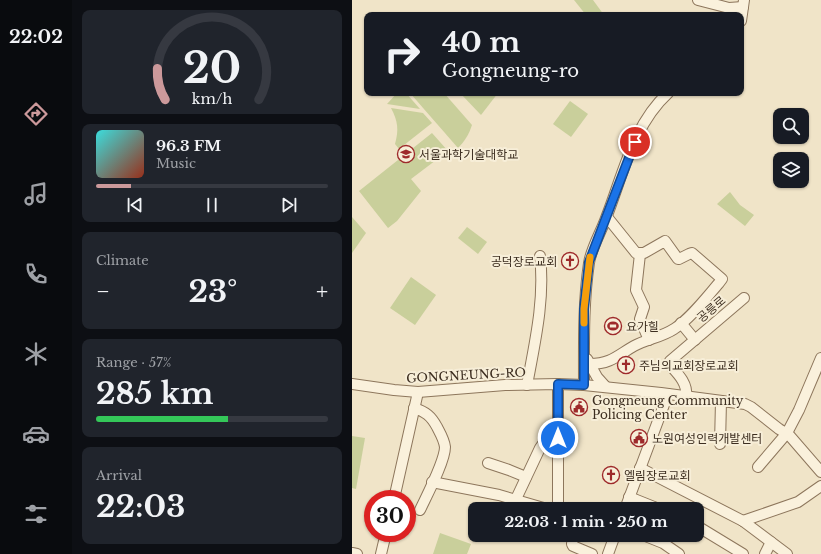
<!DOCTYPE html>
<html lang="en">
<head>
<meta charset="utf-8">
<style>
  :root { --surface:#171b24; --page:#20242c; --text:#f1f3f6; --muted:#9ea1a6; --line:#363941; --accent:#cc999b }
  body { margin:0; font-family:"Libre Baskerville","Noto Sans KR",serif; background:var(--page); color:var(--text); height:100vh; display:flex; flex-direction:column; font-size:15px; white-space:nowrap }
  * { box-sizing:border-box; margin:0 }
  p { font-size:13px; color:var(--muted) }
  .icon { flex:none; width:22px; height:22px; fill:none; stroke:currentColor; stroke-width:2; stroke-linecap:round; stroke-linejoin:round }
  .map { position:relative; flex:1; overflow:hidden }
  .side { display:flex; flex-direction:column; gap:10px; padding:10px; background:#0d0f14; width:280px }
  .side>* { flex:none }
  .top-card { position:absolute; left:12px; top:12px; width:380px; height:84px; border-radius:8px; box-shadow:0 1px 3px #0004; background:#171b24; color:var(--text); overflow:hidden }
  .controls { position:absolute; left:421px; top:108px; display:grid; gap:8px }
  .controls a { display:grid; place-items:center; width:36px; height:36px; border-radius:8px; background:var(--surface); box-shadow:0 1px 3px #0004; font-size:20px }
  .speed { position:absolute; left:12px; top:490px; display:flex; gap:8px; font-size:20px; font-weight:700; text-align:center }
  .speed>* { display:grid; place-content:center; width:52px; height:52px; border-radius:50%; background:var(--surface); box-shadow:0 1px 3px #0004; line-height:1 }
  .speed .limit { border:6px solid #d22; background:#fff; color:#111 }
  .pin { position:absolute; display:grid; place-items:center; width:34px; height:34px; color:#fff; margin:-17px; border:2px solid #fff; border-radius:50%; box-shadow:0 1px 4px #0007 }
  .me { position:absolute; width:44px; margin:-22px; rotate:0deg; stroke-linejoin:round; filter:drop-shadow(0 0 3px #0008) }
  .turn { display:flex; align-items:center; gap:14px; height:84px; padding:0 12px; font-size:18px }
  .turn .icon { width:52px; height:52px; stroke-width:2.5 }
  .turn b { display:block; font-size:28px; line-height:34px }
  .big { font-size:30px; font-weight:800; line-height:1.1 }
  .side .card { flex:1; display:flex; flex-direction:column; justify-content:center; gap:6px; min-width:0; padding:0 14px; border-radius:8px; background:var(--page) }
  .side .dial { align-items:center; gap:0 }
  .dial svg { height:104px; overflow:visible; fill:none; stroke:var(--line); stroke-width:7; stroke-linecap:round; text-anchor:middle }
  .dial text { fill:var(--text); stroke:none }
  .song { display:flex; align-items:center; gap:12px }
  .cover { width:48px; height:48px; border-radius:6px; background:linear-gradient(135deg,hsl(180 70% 55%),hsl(10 70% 35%)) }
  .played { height:4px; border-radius:2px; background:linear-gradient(90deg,var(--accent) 15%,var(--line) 15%) }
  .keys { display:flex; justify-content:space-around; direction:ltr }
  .heat { display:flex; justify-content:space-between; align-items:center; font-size:22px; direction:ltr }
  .charge { height:6px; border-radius:3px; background:linear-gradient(90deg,#34c759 57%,var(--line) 0) }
  .trip { position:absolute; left:116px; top:502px; width:236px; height:40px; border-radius:8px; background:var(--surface); box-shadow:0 1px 3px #0004; font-weight:800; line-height:40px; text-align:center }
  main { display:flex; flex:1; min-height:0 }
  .menu { display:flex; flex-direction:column; width:72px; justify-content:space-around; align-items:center; background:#090b0e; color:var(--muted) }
  .menu .icon { width:28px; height:28px }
  .menu .current { color:var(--accent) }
  .menu b { font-size:18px; color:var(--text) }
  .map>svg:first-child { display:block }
  .green { fill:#c9cf9b }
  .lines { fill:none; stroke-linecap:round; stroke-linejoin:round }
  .minor-casing { stroke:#8d765c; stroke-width:12 }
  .minor { stroke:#faf1dc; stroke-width:10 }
  .route-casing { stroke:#114b97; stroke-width:10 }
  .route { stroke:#1a73e8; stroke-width:7 }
  .slow { stroke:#f59e0b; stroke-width:7 }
  .labels { text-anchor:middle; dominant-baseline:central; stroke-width:4; stroke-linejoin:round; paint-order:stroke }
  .poi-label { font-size:12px; fill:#3d2e20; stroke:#f7eed8; text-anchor:start }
  .street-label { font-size:12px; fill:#3d2e20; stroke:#f7eed8 }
</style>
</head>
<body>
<main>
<nav class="menu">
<b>22:02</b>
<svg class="icon current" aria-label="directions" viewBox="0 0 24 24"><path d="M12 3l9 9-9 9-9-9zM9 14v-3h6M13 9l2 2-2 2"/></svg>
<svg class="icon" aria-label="music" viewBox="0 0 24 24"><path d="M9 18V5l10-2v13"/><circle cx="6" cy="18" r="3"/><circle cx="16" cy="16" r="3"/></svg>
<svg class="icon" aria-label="phone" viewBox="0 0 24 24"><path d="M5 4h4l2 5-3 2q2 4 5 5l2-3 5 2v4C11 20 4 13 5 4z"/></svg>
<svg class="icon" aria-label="climate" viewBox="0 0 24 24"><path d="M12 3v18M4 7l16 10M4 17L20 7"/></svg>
<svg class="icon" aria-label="car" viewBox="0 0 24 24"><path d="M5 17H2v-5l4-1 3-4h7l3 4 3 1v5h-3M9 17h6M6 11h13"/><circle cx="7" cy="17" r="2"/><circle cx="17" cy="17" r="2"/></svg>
<svg class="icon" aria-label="filters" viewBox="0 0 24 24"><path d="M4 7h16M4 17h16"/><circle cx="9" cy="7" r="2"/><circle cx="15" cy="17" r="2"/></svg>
</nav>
<section class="side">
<div class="card dial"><svg viewBox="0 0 100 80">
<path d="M14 69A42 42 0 1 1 86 69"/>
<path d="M14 69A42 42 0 0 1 8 45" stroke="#cc999b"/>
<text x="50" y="56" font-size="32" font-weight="700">20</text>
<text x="50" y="72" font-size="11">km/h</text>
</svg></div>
<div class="card">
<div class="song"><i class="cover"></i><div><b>96.3 FM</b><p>Music</p></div></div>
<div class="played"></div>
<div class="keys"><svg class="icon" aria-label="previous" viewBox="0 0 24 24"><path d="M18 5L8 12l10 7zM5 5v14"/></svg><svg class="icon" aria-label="pause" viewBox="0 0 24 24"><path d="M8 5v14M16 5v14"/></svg><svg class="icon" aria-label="next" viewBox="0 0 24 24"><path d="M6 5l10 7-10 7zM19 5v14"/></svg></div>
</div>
<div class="card"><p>Climate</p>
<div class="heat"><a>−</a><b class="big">23°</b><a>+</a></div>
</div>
<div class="card"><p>Range · 57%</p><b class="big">285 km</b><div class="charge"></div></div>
<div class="card"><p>Arrival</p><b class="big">22:03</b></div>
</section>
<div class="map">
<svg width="469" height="554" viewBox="0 0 469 554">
  <rect width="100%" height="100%" fill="#f0e4c8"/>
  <g class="green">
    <path d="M222 0H241L252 15H234Z"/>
    <path d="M45 93H54L68 109 35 104Z"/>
    <path d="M58 93H92L120 125C117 134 113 141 106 148Z"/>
    <path d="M108 93H146L129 115Z"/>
    <path d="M218 101 236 114 219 137 201 124Z"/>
    <path d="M39 108 71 113 80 123 47 149 43 144C47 130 46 121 39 108Z"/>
    <path d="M80 133 96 151 59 179 69 191 45 221 36 228 7 191Z"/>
    <path d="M378 192 388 205 402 215 393 226 365 204Z"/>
    <path d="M0 217 14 233 0 253Z"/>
    <path d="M115 227 135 242 126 254 106 238Z"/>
    <path d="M59 277 84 295 63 325 38 308Z"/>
    <path d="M0 436 13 438 4 489 0 488Z"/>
    <path d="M88 533 119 544 115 554H81Z"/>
  </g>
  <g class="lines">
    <g class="minor-casing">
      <g id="minor">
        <path d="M346 0 377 8 391 7"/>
        <path d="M389 21 392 0"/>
        <path d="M288 254 284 290 292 307 288 319 297 340"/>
        <path d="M329 323 343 340"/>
        <path d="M235 359 245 377 254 387"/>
        <path d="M238 364C259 364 266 355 282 346 295 339 310 337 322 329 338 319 354 298 367 283L370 279 340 253 337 254 327 259H326L313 241 292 253H284L255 217"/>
        <path d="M0 384 42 390 66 392 153 385 206 384 232 385 309 393 393 404 399 407 427 429 437 435 469 472"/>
        <path d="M175 385C183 342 193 299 188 256"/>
        <path d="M232 385C232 344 231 304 237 263 239 249 249 232 254 218 271 175 281 125 316 93"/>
        <path d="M334 396C336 383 325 373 317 364L318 361 392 298"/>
        <path d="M62 408C74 412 79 416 85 427 88 433 92 439 93 447 93 461 75 495 68 510"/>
        <path d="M368 444 369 401"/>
        <path d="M136 463 157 470 174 477"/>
        <path d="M406 467 435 433 447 410 469 358"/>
        <path d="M288 468 391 521 435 554"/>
        <path d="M80 482 147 495 195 509"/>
        <path d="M277 497 307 509"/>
        <path d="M42 499 66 392"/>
        <path d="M164 499 188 448 206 423"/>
        <path d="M206 509V384"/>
        <path d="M273 509 316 394"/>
        <path d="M391 521 446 502 469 486"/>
        <path d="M345 526 391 554"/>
        <path d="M221 535 220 544 221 546 240 554"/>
        <path d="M291 535 311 543 327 554"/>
        <path d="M0 553 5 554"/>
        <path d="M29 554 34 533"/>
        <path d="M256 554 263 535"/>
        <path d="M413 554 419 542"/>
      </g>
    </g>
    <use href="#minor" class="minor"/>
  </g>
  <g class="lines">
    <g class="route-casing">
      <path id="route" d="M206 438V384L232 385V309L237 262 283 142"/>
    </g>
    <use href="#route" class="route"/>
    <path class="slow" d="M232 323V309L238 257"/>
  </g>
  <defs>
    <g id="university-ring" transform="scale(0.9)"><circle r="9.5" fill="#f7eed8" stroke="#9e2a2b" stroke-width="1.5"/><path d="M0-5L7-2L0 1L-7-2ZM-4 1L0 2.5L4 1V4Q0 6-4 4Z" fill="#9e2a2b"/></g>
    <g id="church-ring" transform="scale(0.9)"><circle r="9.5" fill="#f7eed8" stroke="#9e2a2b" stroke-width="1.5"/><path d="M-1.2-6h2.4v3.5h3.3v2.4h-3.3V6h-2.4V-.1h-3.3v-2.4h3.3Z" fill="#9e2a2b"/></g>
    <g id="stadium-ring" transform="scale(0.9)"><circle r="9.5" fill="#f7eed8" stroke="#9e2a2b" stroke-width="1.5"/><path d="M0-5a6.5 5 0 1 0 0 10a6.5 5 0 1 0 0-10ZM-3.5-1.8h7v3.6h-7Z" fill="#9e2a2b"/></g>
    <g id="civic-ring" transform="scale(0.9)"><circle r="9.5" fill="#f7eed8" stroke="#9e2a2b" stroke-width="1.5"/><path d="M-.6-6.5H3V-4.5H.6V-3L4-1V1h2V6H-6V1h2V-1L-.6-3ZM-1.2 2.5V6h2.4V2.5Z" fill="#9e2a2b"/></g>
  </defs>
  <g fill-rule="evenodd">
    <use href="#university-ring" x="54" y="154"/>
    <use href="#church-ring" x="218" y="261"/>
    <use href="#stadium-ring" x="261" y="326"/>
    <use href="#church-ring" x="274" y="365"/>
    <use href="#civic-ring" x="227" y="407"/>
    <use href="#civic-ring" x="287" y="438"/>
    <use href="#church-ring" x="259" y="475"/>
  </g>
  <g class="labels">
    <g class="poi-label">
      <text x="67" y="154">서울과학기술대학교</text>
      <text x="205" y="261" text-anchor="end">공덕장로교회</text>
      <text x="274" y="326">요가힐</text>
      <text x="287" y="365">주님의교회장로교회</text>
      <text x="240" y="400">Gongneung Community<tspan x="240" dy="14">Policing Center</tspan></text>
      <text x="300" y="438">노원여성인력개발센터</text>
      <text x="272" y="475">엘림장로교회</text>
    </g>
    <g class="street-label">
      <text transform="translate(359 309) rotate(-40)">공릉로</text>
      <text transform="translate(114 375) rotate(-3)">GONGNEUNG-RO</text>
    </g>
  </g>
</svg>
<div class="controls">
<a><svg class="icon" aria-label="search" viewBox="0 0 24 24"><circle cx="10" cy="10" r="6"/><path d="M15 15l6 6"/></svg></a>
<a><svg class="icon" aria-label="layers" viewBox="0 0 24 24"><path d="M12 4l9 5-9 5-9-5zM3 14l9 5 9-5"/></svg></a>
</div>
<div class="speed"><div class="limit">30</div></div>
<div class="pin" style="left:283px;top:142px;background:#d93025"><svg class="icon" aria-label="arrive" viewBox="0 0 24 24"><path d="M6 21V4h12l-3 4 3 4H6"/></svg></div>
<svg class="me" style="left:206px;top:438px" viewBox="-20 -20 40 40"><circle r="17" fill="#1a73e8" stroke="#fff" stroke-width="3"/><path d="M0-11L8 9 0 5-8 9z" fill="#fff"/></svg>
<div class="trip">22:03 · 1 min · 250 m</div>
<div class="top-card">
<div class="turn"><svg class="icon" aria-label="right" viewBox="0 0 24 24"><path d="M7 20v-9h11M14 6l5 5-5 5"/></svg><div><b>40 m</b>Gongneung-ro</div></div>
</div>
</div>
</main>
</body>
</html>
